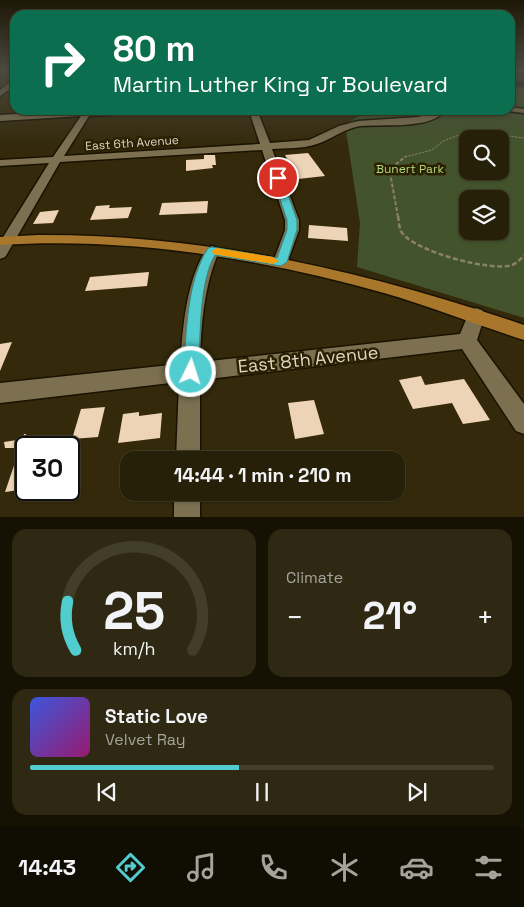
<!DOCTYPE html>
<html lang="en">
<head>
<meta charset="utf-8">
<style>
  :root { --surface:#272008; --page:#2f2812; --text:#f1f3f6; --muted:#a4a39c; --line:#433e29; --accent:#52cdcf }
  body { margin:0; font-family:"Space Grotesk",sans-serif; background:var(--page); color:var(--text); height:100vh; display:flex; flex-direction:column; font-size:19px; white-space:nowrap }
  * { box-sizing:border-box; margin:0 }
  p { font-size:16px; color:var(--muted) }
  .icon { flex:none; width:28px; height:28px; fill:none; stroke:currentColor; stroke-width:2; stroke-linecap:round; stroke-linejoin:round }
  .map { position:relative; height:517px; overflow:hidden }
  .drawer { display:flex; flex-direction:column; gap:12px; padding:12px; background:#151204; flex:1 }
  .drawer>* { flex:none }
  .banner { position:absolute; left:10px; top:10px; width:505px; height:105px; border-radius:15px; box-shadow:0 1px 4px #0004,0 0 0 1px var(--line); background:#0b6e4f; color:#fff; overflow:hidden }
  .controls { position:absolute; left:459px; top:130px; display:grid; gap:10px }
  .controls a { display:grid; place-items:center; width:50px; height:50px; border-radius:10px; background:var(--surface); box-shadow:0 1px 4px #0004,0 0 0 1px var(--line); font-size:25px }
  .speed { position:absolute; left:15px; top:436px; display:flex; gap:10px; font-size:25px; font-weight:700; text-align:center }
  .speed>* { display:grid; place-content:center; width:65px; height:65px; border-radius:50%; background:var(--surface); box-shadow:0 1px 4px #0004,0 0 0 1px var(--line); line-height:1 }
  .speed .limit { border:2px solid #111; border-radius:8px; background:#fff; color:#111 }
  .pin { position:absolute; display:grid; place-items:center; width:42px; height:42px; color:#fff; margin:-21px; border:2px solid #fff; border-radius:50%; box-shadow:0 1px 5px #0007 }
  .me { position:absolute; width:55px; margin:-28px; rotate:4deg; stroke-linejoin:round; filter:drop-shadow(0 0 4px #0008) }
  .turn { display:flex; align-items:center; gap:18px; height:105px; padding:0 20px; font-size:22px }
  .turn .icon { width:65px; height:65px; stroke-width:2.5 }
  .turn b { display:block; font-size:35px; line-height:42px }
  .big { font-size:38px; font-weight:600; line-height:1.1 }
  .drawer .card { flex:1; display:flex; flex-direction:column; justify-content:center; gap:8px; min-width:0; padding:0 18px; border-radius:15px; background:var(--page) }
  .drawer .dial { align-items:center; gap:0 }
  .dial svg { height:130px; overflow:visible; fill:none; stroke:var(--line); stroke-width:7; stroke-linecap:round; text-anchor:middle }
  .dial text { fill:var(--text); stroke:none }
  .song { display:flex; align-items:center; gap:15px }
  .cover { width:60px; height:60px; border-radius:8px; background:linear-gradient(135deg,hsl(230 70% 55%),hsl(320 70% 35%)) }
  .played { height:5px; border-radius:2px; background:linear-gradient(90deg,var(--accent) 45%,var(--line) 45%) }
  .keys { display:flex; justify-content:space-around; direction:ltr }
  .heat { display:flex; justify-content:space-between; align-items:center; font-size:28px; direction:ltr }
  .drawer .tiles { flex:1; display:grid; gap:12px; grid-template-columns:1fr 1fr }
  .card:last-child { grid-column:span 2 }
  .trip { position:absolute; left:120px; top:451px; width:285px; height:50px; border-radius:15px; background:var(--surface); box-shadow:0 1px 4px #0004,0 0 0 1px var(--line); font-weight:600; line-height:50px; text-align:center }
  .tabs { display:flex; height:80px; justify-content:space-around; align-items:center; background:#100d03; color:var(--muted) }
  .tabs .icon { width:35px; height:35px }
  .tabs .active { color:var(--accent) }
  .tabs b { font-size:22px; color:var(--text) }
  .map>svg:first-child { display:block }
  .green { fill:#43532c; fill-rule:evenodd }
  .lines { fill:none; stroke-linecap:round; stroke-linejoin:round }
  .river { fill:#031926; fill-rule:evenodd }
  .building { fill:#edd4b6 }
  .minor-casing { stroke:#1a1200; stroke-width:3 }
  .major-casing { stroke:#1a1200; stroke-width:3 }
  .path-far2 { stroke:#8a8169; stroke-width:1; stroke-dasharray:2.5 1; stroke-linecap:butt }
  .path-far1 { stroke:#8a8169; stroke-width:2; stroke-dasharray:4 2; stroke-linecap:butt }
  .path { stroke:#8a8169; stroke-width:2.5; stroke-dasharray:5 2.5; stroke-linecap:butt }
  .minor { fill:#7c7051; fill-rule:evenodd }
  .major { fill:#a9772c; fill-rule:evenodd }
  .route { fill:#52cdcf; stroke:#358587 }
  .slow { fill:#f59e0b }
  .labels { text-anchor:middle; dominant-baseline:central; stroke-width:5; stroke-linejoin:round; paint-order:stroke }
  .far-street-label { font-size:12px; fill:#ded7c6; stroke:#2a2002 }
  .far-park-label { font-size:12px; fill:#b1d77b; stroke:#2a2002 }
  .near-street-label { font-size:18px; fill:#ded7c6; stroke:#2a2002 }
</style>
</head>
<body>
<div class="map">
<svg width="524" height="517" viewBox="0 0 524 517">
  <rect width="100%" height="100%" fill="#342a0b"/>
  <path class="green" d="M510 87 524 88V318L357 267 360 223 345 124 370 110H510ZM468 139H500V171H468ZM468 199H500V231H468Z"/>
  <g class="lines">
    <path class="river" d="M510 80 524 81V87L510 86Z"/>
  </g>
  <g class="building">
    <path d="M308 153 317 165 325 176 298 179 285 155Z"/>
    <path d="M204 155H215L216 165H212L213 168 186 171V160L204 159Z"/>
    <path d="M208 201 207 213 159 215 162 203Z"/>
    <path d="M110 205 109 208 132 207 128 218 90 220 96 206Z"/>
    <path d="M59 210 53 223 33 224 40 212Z"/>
    <path d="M309 225 347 228 348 241 308 238Z"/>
    <path d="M149 272 147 286 85 291 90 277Z"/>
    <path d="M12 342 0 371V344Z"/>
    <path d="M421 376 425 385 464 379 490 420 463 424 452 403 413 409 399 380Z"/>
    <path d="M314 400 324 434 295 439 288 403Z"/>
    <path d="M105 407 98 437 72 439 81 409Z"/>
    <path d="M139 412V416L162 413 160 438 118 443 123 414Z"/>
    <path d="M24 434H26V438L48 435 44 448H26V489L5 492 20 448H5L4 442 23 439Z"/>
  </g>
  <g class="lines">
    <g class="minor-casing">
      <g id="minor">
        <path d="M15 79V85L0 96V90Z"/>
        <path d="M510 107 524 109V113L507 111 510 110Z"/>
        <path d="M85 110H162L158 112 89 116 64 156 260 144 249 110H257L270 143 309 140 339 126 358 121 418 117 434 113V110H442V114C425 129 382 124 360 126 343 129 332 139 317 144 303 149 287 148 272 149L299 220V230L286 266H276L273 262 285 230V220L262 150 60 162 7 254 5 257 0 259V242L49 163 0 166V160L53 157 81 116 0 121V115Z"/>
        <path d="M212 246 217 248 219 251C204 286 201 324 200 362L460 334 470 310 476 308 482 310 485 315 477 340 524 404V434L516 431 462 349 200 380V460H176L179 382 0 403V383L180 364C183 326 186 281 207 248Z"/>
        <rect x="174" y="492" width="26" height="25"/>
      </g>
    </g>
    <g class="major-casing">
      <path id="major" d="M38 235C205 234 367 271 524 325V340C477 325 432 307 384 293 260 258 129 237 0 245V237Z"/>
    </g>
    <path class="path-far2" d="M405 157 432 150 443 141 459 135 484 133 524 138"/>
    <path class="path-far1" d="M398 217 391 178 395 165 406 156"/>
    <path class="path" d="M398 216C399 222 399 230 403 234 418 252 491 272 512 265 517 263 521 259 524 255"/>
    <use href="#minor" class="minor"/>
    <use href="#major" class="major"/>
  </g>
  <linearGradient id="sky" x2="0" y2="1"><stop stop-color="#1d1706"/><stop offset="0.49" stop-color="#4a4a3f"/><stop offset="1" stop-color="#4a4a3f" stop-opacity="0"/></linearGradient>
  <rect width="524" height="144" fill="url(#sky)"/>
  <path class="route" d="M275 176 282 178 297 220V230L287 262 281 266 215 255C199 281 200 340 199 372L196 377 191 379 185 377 183 372C187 332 186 283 208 248L212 247 277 258 287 230V220L273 178Z"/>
  <path class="slow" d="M217 248 273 257 279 261 273 264 213 254 212 251Z"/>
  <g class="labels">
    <g class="far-street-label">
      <text transform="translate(132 143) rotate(-4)">East 6th Avenue</text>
    </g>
    <g class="far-park-label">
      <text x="410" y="169">Bunert Park</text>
    </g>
    <g class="near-street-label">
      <text transform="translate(308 359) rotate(-6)">East 8th Avenue</text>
    </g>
  </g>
</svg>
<div class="controls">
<a><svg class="icon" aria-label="search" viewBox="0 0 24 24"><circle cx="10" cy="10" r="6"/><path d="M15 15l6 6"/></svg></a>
<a><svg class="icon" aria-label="layers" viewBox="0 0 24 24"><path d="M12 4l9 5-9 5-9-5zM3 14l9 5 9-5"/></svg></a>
</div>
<div class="speed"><div class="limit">30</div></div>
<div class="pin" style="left:278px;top:178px;background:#d93025"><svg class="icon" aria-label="arrive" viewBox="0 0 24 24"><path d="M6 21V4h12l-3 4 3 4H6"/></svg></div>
<svg class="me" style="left:191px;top:372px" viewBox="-20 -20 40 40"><circle r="17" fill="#52cdcf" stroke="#fff" stroke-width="3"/><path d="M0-11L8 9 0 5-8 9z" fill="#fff"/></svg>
<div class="trip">14:44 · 1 min · 210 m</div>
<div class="banner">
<div class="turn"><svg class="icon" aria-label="right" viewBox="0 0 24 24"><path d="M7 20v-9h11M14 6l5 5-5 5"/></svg><div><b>80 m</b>Martin Luther King Jr Boulevard</div></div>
</div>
</div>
<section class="drawer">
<div class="tiles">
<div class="card dial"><svg viewBox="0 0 100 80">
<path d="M14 69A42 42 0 1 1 86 69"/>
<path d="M14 69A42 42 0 0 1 9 39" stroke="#52cdcf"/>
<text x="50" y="56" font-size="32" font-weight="700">25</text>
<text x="50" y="72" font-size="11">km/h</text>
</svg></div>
<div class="card"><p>Climate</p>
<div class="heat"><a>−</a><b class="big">21°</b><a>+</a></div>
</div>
<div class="card">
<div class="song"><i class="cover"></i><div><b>Static Love</b><p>Velvet Ray</p></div></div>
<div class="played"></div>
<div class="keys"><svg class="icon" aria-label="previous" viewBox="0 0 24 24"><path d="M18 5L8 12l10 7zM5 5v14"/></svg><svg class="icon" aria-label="pause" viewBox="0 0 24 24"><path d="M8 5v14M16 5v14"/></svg><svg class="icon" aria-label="next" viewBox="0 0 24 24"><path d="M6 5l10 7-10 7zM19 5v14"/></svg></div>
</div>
</div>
</section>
<nav class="tabs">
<b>14:43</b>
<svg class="icon active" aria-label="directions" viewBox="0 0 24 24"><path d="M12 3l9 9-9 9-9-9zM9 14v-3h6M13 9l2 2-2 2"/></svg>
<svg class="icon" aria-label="music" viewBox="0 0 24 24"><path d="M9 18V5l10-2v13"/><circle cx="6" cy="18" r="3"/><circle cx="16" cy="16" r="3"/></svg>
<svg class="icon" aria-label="phone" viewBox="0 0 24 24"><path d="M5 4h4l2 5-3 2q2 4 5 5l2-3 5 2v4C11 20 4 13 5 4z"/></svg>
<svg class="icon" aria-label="climate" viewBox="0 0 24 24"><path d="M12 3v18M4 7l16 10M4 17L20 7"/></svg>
<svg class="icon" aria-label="car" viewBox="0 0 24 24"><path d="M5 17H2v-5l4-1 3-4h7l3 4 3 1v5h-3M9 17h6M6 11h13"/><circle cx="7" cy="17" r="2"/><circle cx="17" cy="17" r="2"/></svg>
<svg class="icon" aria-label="filters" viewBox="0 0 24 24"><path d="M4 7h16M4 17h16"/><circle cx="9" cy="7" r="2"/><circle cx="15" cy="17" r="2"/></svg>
</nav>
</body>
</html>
